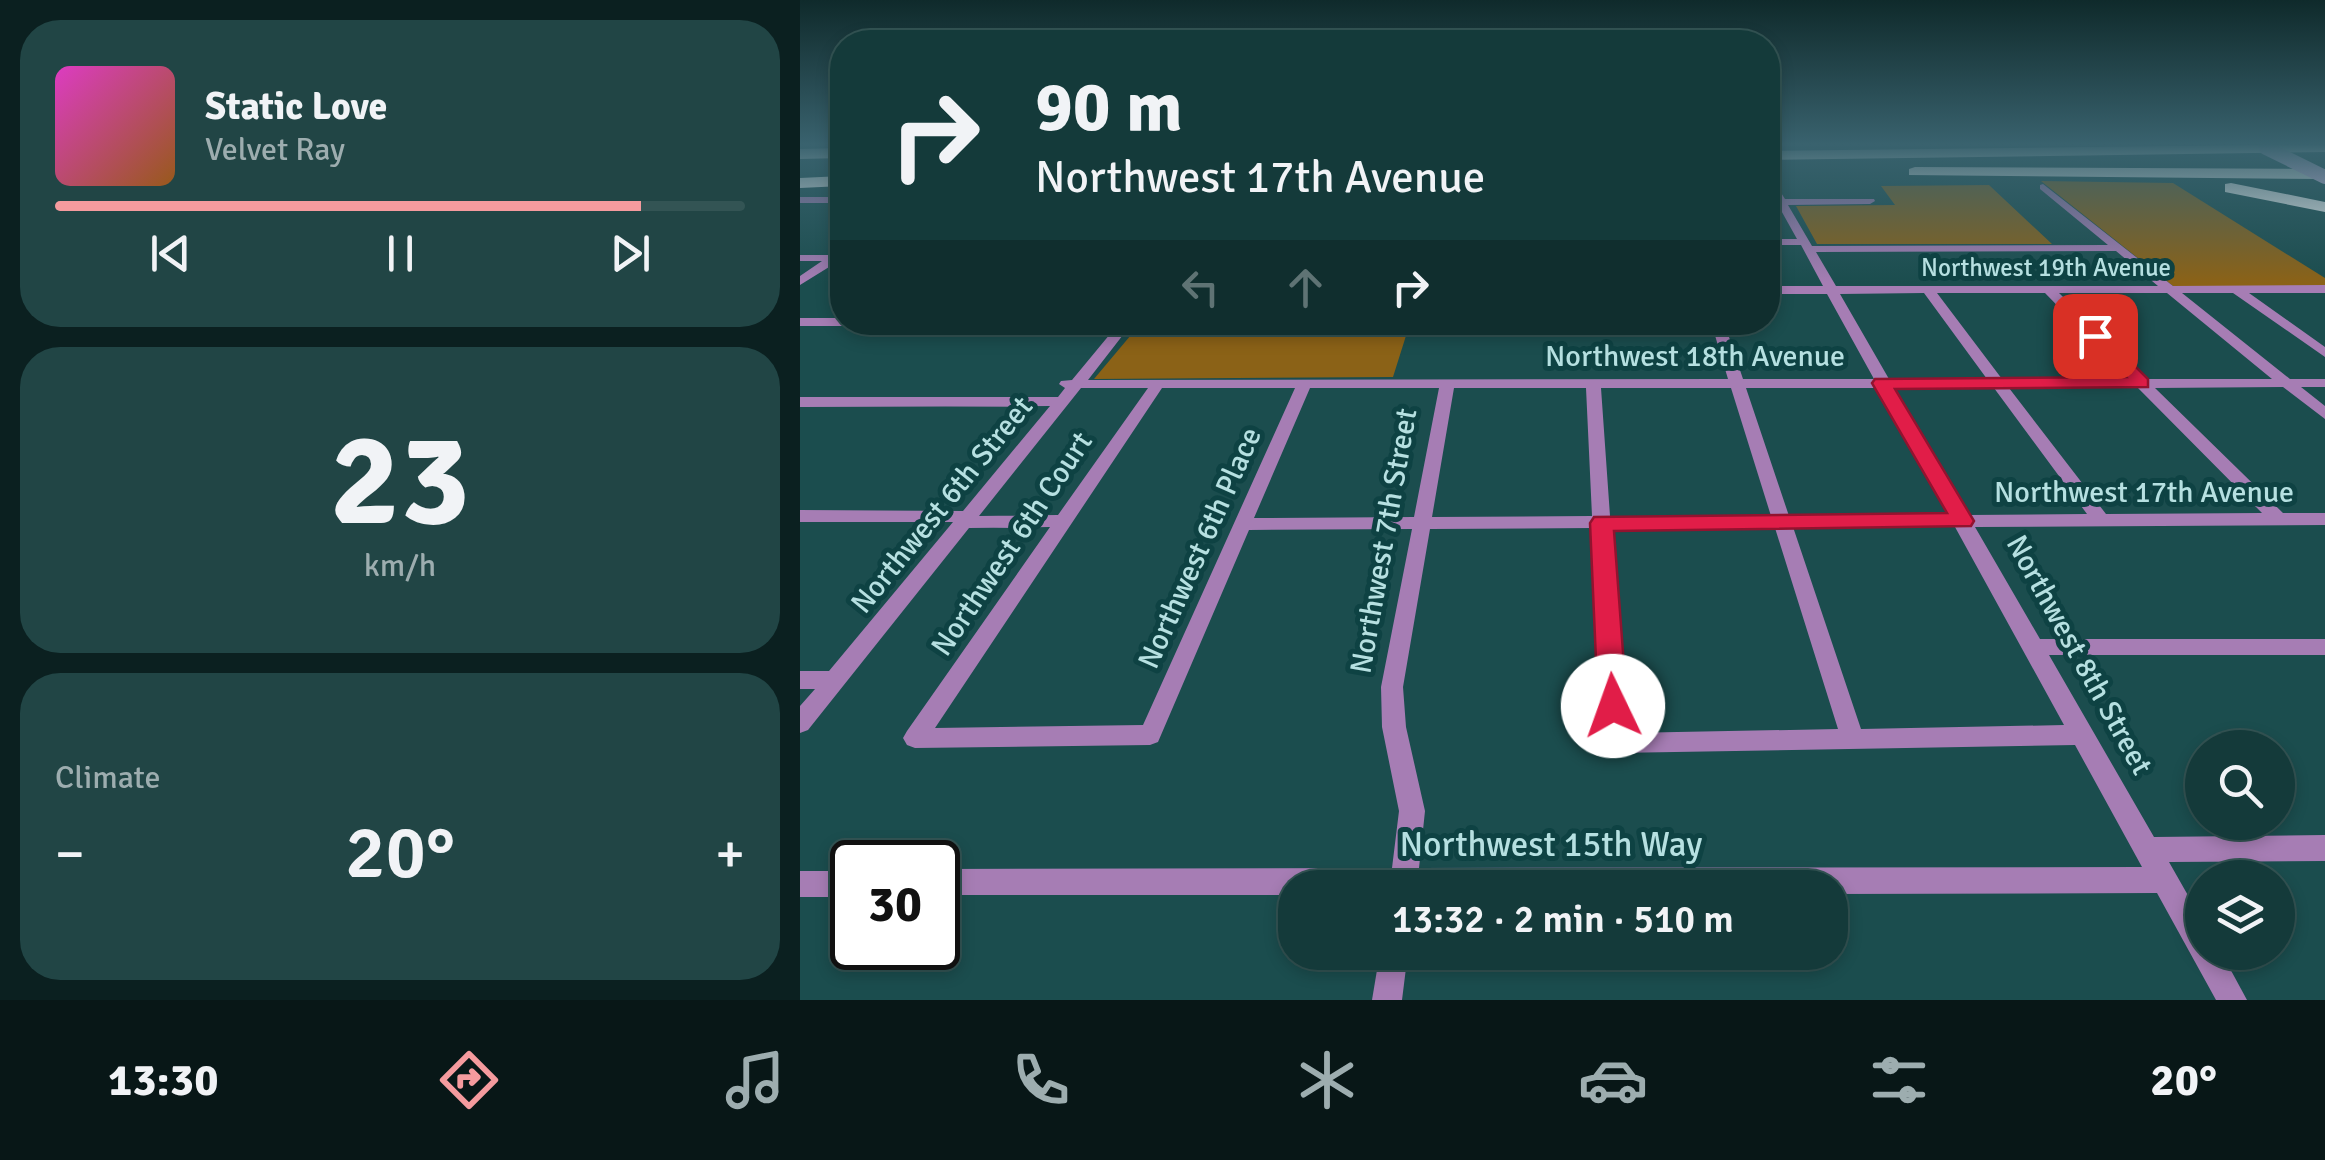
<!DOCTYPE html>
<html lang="en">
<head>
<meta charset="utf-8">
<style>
  :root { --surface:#143a3a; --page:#214545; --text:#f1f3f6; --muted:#9dadaf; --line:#335454; --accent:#f59b9e }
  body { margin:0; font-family:Signika,sans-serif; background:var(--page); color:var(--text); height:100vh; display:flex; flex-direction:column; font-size:38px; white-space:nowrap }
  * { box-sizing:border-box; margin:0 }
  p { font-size:32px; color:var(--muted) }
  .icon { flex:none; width:55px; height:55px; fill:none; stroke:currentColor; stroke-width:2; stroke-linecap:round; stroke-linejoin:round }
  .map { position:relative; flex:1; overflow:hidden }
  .drawer { display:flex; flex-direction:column; gap:20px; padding:20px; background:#0b2020; width:800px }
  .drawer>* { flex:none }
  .banner { position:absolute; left:30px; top:30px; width:950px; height:305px; border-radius:40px; box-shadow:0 5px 15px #0003,0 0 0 2px var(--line); background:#143a3a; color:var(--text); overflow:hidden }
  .controls { position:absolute; left:1385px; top:730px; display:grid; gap:20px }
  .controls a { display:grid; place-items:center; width:110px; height:110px; border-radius:50%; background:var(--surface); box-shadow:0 5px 15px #0003,0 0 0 2px var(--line); font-size:50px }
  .speed { position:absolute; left:30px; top:840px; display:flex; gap:20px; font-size:50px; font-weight:700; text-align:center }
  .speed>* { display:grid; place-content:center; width:130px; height:130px; border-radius:50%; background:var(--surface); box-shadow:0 5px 15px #0003,0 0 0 2px var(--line); line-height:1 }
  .speed .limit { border:5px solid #111; border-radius:15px; background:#fff; color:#111 }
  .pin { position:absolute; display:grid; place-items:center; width:85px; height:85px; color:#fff; margin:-42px; border-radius:20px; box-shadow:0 5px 15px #0006 }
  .me { position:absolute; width:110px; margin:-55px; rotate:357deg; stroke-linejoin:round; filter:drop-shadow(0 0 8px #0008) }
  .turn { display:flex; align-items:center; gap:35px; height:210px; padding:0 40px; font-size:45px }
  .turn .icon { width:130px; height:130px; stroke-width:2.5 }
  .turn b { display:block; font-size:70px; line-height:85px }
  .lanes { display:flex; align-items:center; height:95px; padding:0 40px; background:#0003; justify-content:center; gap:50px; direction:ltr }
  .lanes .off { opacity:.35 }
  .big { font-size:75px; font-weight:600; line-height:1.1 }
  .drawer .card { flex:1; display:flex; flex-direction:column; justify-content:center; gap:15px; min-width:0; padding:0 35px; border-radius:40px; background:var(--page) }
  .drawer .dial { align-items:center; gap:0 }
  .dial b { font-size:130px; line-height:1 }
  .song { display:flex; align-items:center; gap:30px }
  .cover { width:120px; height:120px; border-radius:15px; background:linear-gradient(135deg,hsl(310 70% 55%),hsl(30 70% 35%)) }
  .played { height:10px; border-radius:5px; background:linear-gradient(90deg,var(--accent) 85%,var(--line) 85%) }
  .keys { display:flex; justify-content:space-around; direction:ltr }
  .heat { display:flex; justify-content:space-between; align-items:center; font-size:55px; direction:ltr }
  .trip { position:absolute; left:478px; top:870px; width:570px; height:100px; border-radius:40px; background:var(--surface); box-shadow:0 5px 15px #0003,0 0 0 2px var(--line); font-weight:600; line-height:100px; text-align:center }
  .dock { display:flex; height:160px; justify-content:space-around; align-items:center; background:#081717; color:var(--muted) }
  .dock .icon { width:70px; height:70px }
  .dock .active { color:var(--accent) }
  .dock b { font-size:45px; color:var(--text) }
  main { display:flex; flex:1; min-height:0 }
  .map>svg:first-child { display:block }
  .green { fill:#8b6217 }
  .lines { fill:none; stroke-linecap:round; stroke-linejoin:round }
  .minor { fill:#a67db4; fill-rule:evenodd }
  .highway { fill:#f4f4f4; fill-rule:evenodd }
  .major-bridge { stroke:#ebcaf6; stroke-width:14 }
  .route { fill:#e11d48; stroke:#92132f; stroke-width:2.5 }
  .labels { text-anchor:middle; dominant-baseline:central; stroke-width:10; stroke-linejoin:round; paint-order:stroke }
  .far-street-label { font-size:25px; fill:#b6e0e1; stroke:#0e4243 }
  .street-label { font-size:30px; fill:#b6e0e1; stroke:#0e4243 }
  .near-street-label { font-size:35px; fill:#b6e0e1; stroke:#0e4243 }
</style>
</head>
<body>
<main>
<section class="drawer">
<div class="card">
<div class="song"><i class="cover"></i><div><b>Static Love</b><p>Velvet Ray</p></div></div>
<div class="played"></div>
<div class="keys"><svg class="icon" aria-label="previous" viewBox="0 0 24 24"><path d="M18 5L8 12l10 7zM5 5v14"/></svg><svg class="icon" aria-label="pause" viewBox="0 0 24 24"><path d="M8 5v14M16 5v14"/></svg><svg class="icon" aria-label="next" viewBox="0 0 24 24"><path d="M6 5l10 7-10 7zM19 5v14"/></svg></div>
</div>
<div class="card dial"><b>23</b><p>km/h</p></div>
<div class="card"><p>Climate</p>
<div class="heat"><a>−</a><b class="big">20°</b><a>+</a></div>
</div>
</section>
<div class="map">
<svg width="1525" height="1000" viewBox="0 0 1525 1000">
  <rect width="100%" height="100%" fill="#1b4d4e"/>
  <g class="green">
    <path d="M1241 181 1373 183 1525 278V286H1373Z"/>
    <path d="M1189 185 1252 244H1017L996 206 1095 205 1081 186Z"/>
    <path d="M341 323V322L610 323 593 377 294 379Z"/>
  </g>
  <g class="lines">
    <g class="minor">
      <path d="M1243 184 1373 286 1525 285V293H1449L1525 347V357L1433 293H1382L1490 379H1525V387H1501L1525 406V419L1483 387 1355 388 1483 513H1525V525L1175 527 1240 639H1525V655H1249L1354 837 1525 835V861L1369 862 1402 920V952H1421L1447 1000H1416L1357 893 1030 894V888H495V895H138V869L592 868 599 811 582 727 581 687 612 529 449 530 358 742 350 745 115 748 107 745 103 738 107 731 250 527 169 528 8 730 0 733V706L15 689H0V671H29L153 522H0V510L163 511 250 406 0 407V397H258L265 388 259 384 261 381 272 380 320 322H333L288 380 928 379 911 322H924L943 379H1074L1027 294H968V286H1023L1001 245H968V239H997L978 205H968V199H975L972 188H978L985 199H1074L1075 201 1070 204 988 205 1012 246 1308 245 1240 189V185ZM1316 251 1358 286H1036L1016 252ZM1124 293 1187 379H1089L1040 294ZM1137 293H1245L1329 379H1202ZM1259 293H1367L1472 379H1346ZM281 388H348L258 515 179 516ZM362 388H495L343 725 135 728ZM510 388H639L614 517 454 518ZM654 388H786L792 516 632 517ZM801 388H931L971 516H810ZM946 388H1079L1149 515 989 516ZM1094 388H1194L1287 514 1168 515ZM1209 388H1338L1462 513 1306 514ZM993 527H1155L1264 725 1061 729ZM793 528 803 743 807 750 815 753 1275 745 1342 867 619 868 625 811 606 727 603 687 630 529ZM811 528H975L1038 729 826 733Z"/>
      <rect x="0" y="197" width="42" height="6"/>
      <path d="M42 251V259L0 285V276L22 261H0V255H33Z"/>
      <path d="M0 318H42V322H48L42 326H0Z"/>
      <rect x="0" y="871" width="52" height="26"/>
      <path d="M580 952H608L602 1000H572Z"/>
    </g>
    <g class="highway">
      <path d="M1525 144V152L968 160V151Z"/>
      <path d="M42 148V158L0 159V149Z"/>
      <path d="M1115 167 1525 169V179L1109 175V169Z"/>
      <path d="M42 176V186L0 188V178Z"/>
      <path d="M1431 183 1525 202V212L1425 192V184Z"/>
    </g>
    <path class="major-bridge" d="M1466 148 1525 177"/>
  </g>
  <linearGradient id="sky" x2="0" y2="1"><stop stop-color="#0f2a2b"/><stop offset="0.51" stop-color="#39626e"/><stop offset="1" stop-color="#39626e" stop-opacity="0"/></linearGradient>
  <rect width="1525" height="283" fill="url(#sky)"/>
  <path class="route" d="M1289 332H1301L1348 379V387L1095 389 1174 521 1171 526 814 531 827 706 823 715 813 718 802 715 798 706 790 523 794 517 1147 513 1072 383 1075 379 1326 377 1289 339Z"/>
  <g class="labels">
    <g class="far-street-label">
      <text x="1246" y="267">Northwest 19th Avenue</text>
    </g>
    <g class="street-label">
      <text x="895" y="356">Northwest 18th Avenue</text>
      <text x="1344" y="492">Northwest 17th Avenue</text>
      <text transform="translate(142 505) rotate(-51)">Northwest 6th Street</text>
      <text transform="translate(584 541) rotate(-80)">Northwest 7th Street</text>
      <text transform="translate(212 544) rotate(-56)">Northwest 6th Court</text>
      <text transform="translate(400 548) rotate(-66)">Northwest 6th Place</text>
      <text transform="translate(1279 655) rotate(61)">Northwest 8th Street</text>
    </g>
    <g class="near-street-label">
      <text x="751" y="844">Northwest 15th Way</text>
    </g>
  </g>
</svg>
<div class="controls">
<a><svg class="icon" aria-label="search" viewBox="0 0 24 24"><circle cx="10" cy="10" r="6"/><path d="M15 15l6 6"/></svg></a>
<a><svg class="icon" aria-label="layers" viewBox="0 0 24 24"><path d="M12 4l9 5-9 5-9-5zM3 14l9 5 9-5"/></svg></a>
</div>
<div class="speed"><div class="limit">30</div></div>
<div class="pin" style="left:1295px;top:336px;background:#d93025"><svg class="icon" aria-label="arrive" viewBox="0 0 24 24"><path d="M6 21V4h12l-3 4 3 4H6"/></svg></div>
<svg class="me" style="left:813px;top:706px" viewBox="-20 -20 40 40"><circle r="19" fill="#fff"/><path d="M0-13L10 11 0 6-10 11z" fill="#e11d48"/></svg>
<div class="trip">13:32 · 2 min · 510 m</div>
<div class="banner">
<div class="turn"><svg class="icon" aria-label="right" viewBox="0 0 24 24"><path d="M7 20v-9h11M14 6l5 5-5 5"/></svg><div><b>90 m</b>Northwest 17th Avenue</div></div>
<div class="lanes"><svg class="icon off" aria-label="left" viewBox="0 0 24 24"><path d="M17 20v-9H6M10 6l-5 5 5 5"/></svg><svg class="icon off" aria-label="ahead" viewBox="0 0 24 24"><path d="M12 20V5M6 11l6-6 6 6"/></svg><svg class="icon" aria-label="right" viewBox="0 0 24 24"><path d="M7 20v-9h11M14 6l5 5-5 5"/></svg></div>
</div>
</div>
</main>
<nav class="dock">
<b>13:30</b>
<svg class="icon active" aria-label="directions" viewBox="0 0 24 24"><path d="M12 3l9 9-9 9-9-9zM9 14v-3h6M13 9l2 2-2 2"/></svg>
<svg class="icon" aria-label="music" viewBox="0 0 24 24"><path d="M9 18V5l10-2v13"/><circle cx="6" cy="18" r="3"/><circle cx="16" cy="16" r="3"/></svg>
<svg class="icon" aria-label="phone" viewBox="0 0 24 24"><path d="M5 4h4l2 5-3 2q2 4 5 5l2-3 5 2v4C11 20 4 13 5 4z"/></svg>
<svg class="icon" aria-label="climate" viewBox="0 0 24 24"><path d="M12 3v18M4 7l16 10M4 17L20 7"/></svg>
<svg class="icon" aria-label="car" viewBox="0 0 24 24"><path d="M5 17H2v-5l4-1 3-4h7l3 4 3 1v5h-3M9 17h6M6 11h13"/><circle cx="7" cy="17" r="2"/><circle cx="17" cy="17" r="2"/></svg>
<svg class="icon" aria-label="filters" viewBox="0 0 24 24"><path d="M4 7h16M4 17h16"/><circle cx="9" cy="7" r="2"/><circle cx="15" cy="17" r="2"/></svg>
<b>20°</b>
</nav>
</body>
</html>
